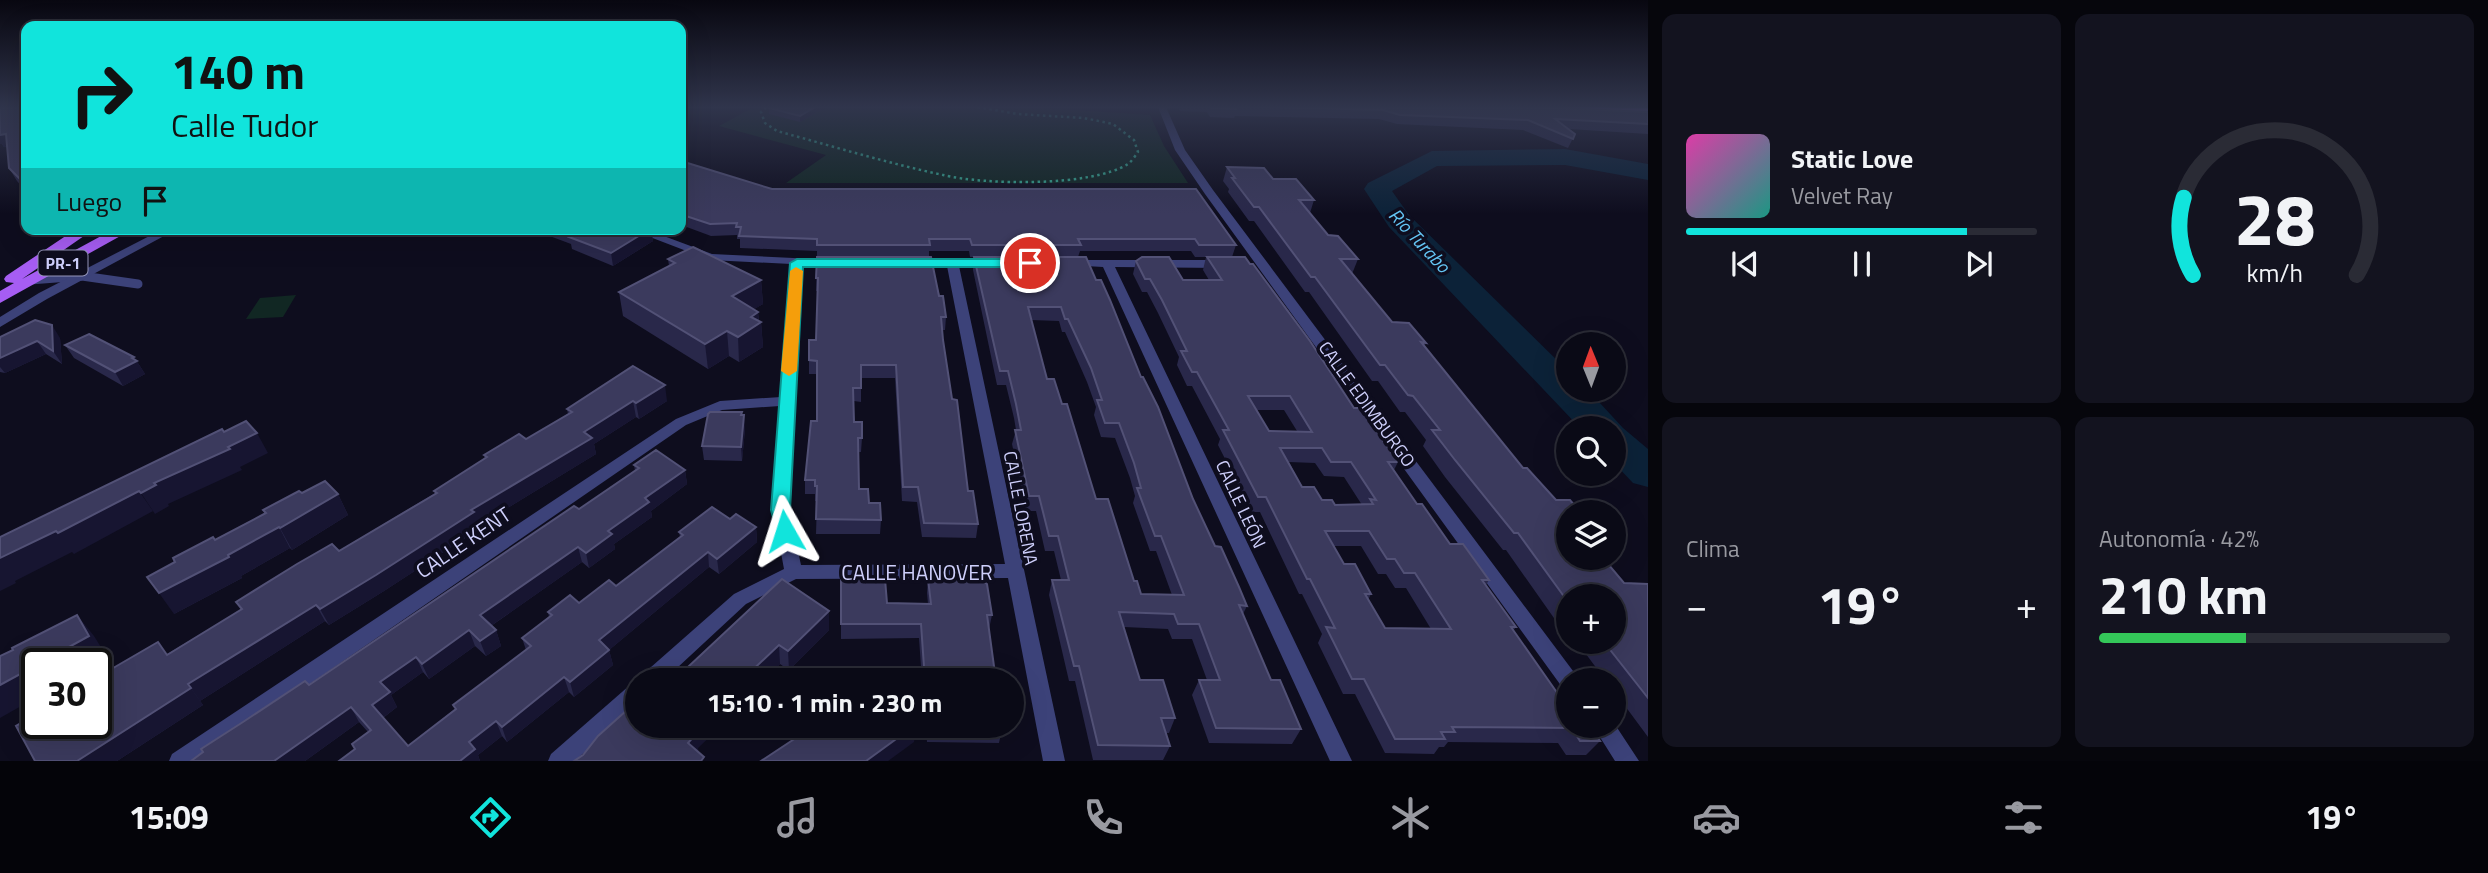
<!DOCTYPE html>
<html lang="es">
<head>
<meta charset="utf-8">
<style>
  :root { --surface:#0a0a16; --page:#13131f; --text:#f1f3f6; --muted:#999aa1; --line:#2a2b35; --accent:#11e4dc }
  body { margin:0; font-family:"Titillium Web",sans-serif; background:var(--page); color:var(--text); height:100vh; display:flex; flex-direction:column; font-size:26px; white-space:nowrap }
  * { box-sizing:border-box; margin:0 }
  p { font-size:23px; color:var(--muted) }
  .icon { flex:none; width:38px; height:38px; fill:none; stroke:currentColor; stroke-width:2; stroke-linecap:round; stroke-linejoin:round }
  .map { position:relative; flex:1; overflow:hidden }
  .details { display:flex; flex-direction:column; gap:14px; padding:14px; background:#06060c; width:840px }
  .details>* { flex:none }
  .banner { position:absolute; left:21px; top:21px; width:665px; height:214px; border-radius:14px; box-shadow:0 7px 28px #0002,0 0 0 2px var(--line); background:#11e4dc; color:#111; overflow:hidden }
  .needle { width:46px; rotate:359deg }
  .controls { position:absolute; left:1556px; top:332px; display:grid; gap:14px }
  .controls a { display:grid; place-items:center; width:70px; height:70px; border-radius:50%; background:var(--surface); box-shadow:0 7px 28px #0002,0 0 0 2px var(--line); font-size:35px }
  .speed { position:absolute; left:21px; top:648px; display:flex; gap:14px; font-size:35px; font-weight:700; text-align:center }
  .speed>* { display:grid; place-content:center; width:91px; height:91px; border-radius:50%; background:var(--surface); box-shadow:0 7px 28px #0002,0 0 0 2px var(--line); line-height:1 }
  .speed .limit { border:4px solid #111; border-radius:10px; background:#fff; color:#111 }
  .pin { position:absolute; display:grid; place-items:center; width:60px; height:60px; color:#fff; margin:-30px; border:4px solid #fff; border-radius:50%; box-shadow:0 2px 7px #0007 }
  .me { position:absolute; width:77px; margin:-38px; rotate:354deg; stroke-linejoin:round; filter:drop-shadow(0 0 5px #0008) }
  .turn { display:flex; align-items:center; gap:24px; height:147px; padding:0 35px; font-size:32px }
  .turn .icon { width:91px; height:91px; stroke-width:2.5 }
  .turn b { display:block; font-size:49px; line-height:60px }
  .then { display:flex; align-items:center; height:66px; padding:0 35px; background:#0003; gap:14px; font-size:26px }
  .big { font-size:52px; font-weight:700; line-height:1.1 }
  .details .widget { flex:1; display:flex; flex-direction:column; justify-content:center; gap:10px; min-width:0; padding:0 24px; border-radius:14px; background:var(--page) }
  .details .dial { align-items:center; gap:0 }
  .dial svg { height:182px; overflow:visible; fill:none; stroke:var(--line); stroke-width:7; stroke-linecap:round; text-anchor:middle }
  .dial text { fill:var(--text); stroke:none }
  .song { display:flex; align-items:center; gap:21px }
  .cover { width:84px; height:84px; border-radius:10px; background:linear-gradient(135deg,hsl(320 70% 55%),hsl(170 70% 35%)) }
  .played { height:7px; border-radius:4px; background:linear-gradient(90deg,var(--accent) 80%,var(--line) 80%) }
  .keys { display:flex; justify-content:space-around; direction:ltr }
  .heat { display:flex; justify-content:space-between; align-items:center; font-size:38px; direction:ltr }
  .charge { height:10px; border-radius:5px; background:linear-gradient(90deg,#34c759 42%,var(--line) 0) }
  .details .tiles { flex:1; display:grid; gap:14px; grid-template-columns:repeat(2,1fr) }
  .trip { position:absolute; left:625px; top:668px; width:399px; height:70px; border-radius:35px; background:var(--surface); box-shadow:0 7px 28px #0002,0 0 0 2px var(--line); font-weight:700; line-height:70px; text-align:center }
  .tab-bar { display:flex; height:112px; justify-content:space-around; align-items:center; background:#040409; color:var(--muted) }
  .tab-bar .icon { width:49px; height:49px }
  .tab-bar .on { color:var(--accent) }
  .tab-bar b { font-size:32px; color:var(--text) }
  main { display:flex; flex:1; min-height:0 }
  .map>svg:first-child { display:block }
  .green { fill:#112723 }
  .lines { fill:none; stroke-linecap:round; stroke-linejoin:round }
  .river { fill:#0c2238; fill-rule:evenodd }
  .path { stroke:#36a790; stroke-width:2.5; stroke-dasharray:2.5 3.5; stroke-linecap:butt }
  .service { stroke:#3c4279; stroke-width:9 }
  .minor { fill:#3c4279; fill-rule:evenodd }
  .primary { fill:#a65df3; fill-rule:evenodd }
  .wall { fill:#29284a; fill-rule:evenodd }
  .shaded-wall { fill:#171531 }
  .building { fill:#3b3a5d; stroke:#525176; stroke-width:2; fill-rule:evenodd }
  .route { fill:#11e4dc; stroke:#0b948f; stroke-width:2 }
  .slow { fill:#f59e0b }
  .labels { text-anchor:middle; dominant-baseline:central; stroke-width:7; stroke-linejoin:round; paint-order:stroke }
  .shield { fill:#0e0d1e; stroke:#9495b9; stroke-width:2 }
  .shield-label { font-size:16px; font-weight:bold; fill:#cecffb }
  .street-label { font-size:18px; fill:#cecffb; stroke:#0e0d1e }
  .water-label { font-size:19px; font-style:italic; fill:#64c5f4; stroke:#0e0d1e }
  .near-street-label { font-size:21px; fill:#cecffb; stroke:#0e0d1e }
</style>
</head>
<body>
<main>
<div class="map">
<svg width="1648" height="761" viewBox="0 0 1648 761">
  <rect width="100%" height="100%" fill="#0e0d1e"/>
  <g class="green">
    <path d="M754 107H1028L1150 115 1164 146 1188 183H786L826 155 719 126Z"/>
    <path d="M296 295 283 317 246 319 260 298Z"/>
  </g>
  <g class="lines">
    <path class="river" d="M1565 149 1648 164V180L1565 165 1437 166 1392 191 1409 215 1568 371V390H1588L1623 428 1648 449V487L1633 483 1614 463V429H1581L1389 227 1364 189 1368 183 1432 151Z"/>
    <path class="path" d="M766 107 761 112 765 123 777 131C832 146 887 163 943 175 984 185 1092 187 1128 164 1132 161 1135 156 1138 152L1134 140 1113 124 1084 118 1018 114 977 107"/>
    <path class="service" d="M30 280 82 276 138 284"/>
    <g class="minor">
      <path d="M1158 107H1166L1185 150 1213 190 1576 675 1579 681H1568V689L1562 687 1205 194 1175 150Z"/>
      <path d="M163 229H177L47 299 0 327V317L39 293Z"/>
      <path d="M629 229H645L712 254 835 260 841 263 835 266 803 265 789 510 801 565 1005 564 947 266H914L908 263 914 260 996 261 998 263 992 266H959L1065 761H1043L1008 578 796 579 746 604 663 681H639L642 675 734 594 784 569 773 510 780 406 722 410 686 425 198 761H169L172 754 676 419 720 401 781 397 791 264 710 260Z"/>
      <path d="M1072 260H1223L1229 264 1223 268 1115 267 1352 761H1330L1103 267 1068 265 1066 263Z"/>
      <path d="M637 682V704L575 761H548L551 754 630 685Z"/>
      <path d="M1614 723 1639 761H1615L1593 726H1614Z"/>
    </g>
    <g class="primary">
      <path d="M1561 107H1648V115L1567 111Z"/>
      <path d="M76 229H94L22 279 114 229H133L0 303V291L14 283 6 282 4 279 6 276Z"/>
    </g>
  </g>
  <g class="wall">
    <path d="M26 107V191L17 181 9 168 7 147H4L2 144Z"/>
    <path d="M826 107 800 122 769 114V108Z"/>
    <path d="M1178 107H1533L1648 112V134L1569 129 1575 134 1568 148 1523 130 1397 124 1379 119 1235 116 1234 118 1210 117 1207 112 1180 111Z"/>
    <path d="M1595 107H1648V108Z"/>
    <path d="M681 161 772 189H1196L1236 245 1232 257 1398 462 1394 470 1417 504 1450 544 1489 580 1486 585 1516 627 1513 631 1558 694 1600 741 1586 755H1566L1558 743 1448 742 1444 747H1439L1434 754 1385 753 1355 694H1343L1318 643 1322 634 1302 594H1299L1260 512H1252L1218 445 1220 439 1192 386H1187L1177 365 1179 357 1158 313 1147 292H1142L1133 274 1136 261 1183 280H1209L1203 270 1206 257H1195L1191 251H1080L1078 257 1141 377 1193 499 1215 546 1247 606 1243 614 1271 680 1301 729 1292 744 1209 743 1192 695 1199 680H1207L1192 639H1172L1168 629 1124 627 1140 680 1175 718 1169 733H1166L1170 746 1163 760H1093L1075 681H1069L1049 595 1052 580H1061L1054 551H1045L1036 511H1026L1012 444 1016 430 1014 418 1006 385H997L973 270 974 257H970L969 251H929V257L946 317 945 330H942L943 340 952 399 968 491 978 524 976 538 922 537 917 502 902 501 895 378H861V402L854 401V422L862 438 861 452H858L859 489 881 520 880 534H816L817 501H815V494H805V480L817 421V374H809V360L816 340 818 291H816L817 251 740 248V239H737V235L711 236 684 226 681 228ZM1031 320 1059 321 1062 332H1065L1087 382 1096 407 1094 415 1101 437 1115 438 1130 478 1135 496 1133 503 1150 551H1156L1172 595 1141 594 1134 581 1096 499 1062 404 1047 379ZM1257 410H1284L1297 431H1269ZM1289 462 1315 463 1324 476 1344 477 1362 505H1335L1322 500 1302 487ZM1333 546H1361L1378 574H1386L1395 588H1406L1431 629 1385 628 1368 600 1371 594 1344 564Z"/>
    <path d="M1227 167 1273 179 1314 200 1310 213 1328 235 1358 259 1352 274 1392 322 1426 343 1424 347 1568 558 1624 583 1648 584V737L1614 691V681H1606L1577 642H1614L1568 597V638L1506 550H1503L1445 477 1423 446 1426 440 1405 412H1400L1378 381H1372L1309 292H1305L1254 221H1249L1228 192 1229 189 1223 181Z"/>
    <path d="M531 229H651L653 241 613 266 572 249 571 244Z"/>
    <path d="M653 229H676L664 233Z"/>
    <path d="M668 259 761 280 763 304 754 309 758 312 759 321 761 322 763 347 739 362 729 356 708 369 623 316 619 292 669 266Z"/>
    <path d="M0 337 60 338 62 364 46 354 5 373 0 372Z"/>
    <path d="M65 345 134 357 145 374 123 386 74 358Z"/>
    <path d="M633 366 667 401 639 419 636 417 594 444 596 454 478 526 479 529 384 591 329 625 325 621 200 701 203 705 117 761H35L167 654 241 610 236 602 339 551 435 493 434 491 485 459 484 455 526 439 568 414 567 409Z"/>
    <path d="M742 415 745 429 742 461 704 460 702 446Z"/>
    <path d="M634 465 685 470 687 484 651 511 652 517 614 544 615 549 589 568 582 562 491 626 496 630 501 646 486 656 475 646 429 679 423 672 391 695 397 707 383 718 408 746 455 709 453 705 526 650 522 638 549 617 548 612 579 603 616 586 680 537 679 532 730 519 756 527 757 542 719 574 709 567 609 650 613 665 574 697 569 692 507 742 502 736 478 755 480 761H339L355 749 368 732 359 722 305 761H191L579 509 635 471Z"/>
    <path d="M302 493 338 494 348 515 292 550 290 548 241 576 242 578 174 614 215 540 265 513 263 510Z"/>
    <path d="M841 578 887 603 928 604 927 593 928 579 992 615 989 629 996 681H922L919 638 841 639Z"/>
    <path d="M782 579 829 630 789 670 780 664 762 681H673Z"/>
    <path d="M926 726H1002V729L999 743 927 742Z"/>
  </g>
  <g class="shaded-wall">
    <path d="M815 107H826L800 122V116Z"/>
    <path d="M6 134 13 146 4 147 2 144H0V135Z"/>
    <path d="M681 215H683L684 226 681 228Z"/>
    <path d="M651 229 653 241 613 266 611 253Z"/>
    <path d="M664 229H676L664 233Z"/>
    <path d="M761 280 763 304 734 321 732 296Z"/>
    <path d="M758 312 759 324 761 322 763 347 739 362 738 337 751 317Z"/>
    <path d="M52 325 60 338 62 364 53 351Z"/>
    <path d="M727 331 729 356 708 369 705 344Z"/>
    <path d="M37 341 46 354 5 373 0 367V358Z"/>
    <path d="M134 357 145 374 123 386 115 372Z"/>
    <path d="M665 385 667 401 639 419 636 403Z"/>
    <path d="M633 401 636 417 594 444 596 454 478 526 479 529 384 591 329 625 320 609 471 510 584 432Z"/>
    <path d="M744 415 745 429 742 461 741 447Z"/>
    <path d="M257 433 268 453 240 467 242 470 168 504 169 506 155 514 141 493 154 483Z"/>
    <path d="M685 470 687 484 651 511 652 517 614 544 615 549 589 568 586 553 608 531 645 498Z"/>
    <path d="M139 491 153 511 74 554 72 552 15 581 16 583 0 591V558Z"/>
    <path d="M338 494 348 515 292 550 280 528Z"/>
    <path d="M279 527 290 548 241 576 242 578 174 614 159 593Z"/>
    <path d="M756 527 757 542 719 574 717 559Z"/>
    <path d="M578 547 582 562 485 630 480 615Z"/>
    <path d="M708 552 709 567 609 650 613 665 574 697 570 682 599 640Z"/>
    <path d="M316 605 325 621 200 701 188 684Z"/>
    <path d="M829 611V630L789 670 788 651Z"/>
    <path d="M77 615 94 636 107 657 95 663H40Z"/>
    <path d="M469 630 475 646 429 679 422 664Z"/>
    <path d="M496 630 501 646 486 656 480 641Z"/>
    <path d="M779 645 780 664 762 681H741Z"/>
    <path d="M416 657 423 672 391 695 397 707 380 720 372 705 380 682Z"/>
    <path d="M37 665V697L0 718V685Z"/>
    <path d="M564 677 569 692 507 742 502 727Z"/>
    <path d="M191 688 203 705 117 761H77Z"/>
    <path d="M351 707 359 722 305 761H274Z"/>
    <path d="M496 721 502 736 478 755 480 761H460L469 742Z"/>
    <path d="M699 726H721L698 748 699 753 688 743 693 732Z"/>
    <path d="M914 726H916L914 742 888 761H866Z"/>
  </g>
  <g class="building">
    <path d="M0 107H26V182L24 183 9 168 6 134 0 135Z"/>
    <path d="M770 107H815L800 116 769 108Z"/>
    <path d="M1212 107H1235L1236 109 1212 108Z"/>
    <path d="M1266 107H1533L1648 112V124L1555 119 1575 134 1573 139 1528 120 1400 115 1383 110Z"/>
    <path d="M681 161 772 189H1196L1236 245H1199L1195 239H1078L1081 245H972L970 239H929L930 245H817V239L739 236 741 227H736L737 223 710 224 683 215H681Z"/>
    <path d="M1227 167 1264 168 1273 179H1296L1314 200H1299L1328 235 1338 236 1358 259H1340L1392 322 1409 323 1426 343 1421 342 1523 468H1527L1556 500H1570L1581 513H1568V558H1603L1624 583 1648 584V698L1604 642H1614V597H1568V602L1518 533H1514L1455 460 1432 430H1440L1413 396 1408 395 1385 365H1380L1315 277H1311L1259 207H1254L1232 178H1235Z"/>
    <path d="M560 229H650L611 253 569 237 574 234Z"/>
    <path d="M693 247 761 280 732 296 758 312 751 317 761 322 738 337 727 331 705 344 619 292 675 263 668 259Z"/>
    <path d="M817 257H931L939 296H943L946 317H941L943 340 952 399 957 400 968 491H973L978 524 924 523 918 487H903L896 365H861V388H853L854 422H862V438H858L859 489H868L869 503H880L881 520 816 519 817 486H815V480H805L811 421H817V361L809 360V340H816L818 278H816Z"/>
    <path d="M974 257H1086L1096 280H1101L1110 300 1141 377H1143L1158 407 1193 499 1215 546 1221 547 1239 587 1247 606 1239 605 1271 680H1280L1301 729 1216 728 1199 680H1220L1199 624H1178L1174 614 1119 612 1140 680H1163L1175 718H1161L1170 746 1098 745 1079 666H1074L1052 580H1069L1058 536H1049L1039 496H1029L1015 430H1021L1016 404 1008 371H1000ZM1028 307H1061L1065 319H1068L1091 368 1102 400H1097L1105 423H1119L1134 463 1141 488H1137L1155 536H1161L1184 595 1141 594 1137 581H1134L1108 499H1096L1067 404H1062L1054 379H1047Z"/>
    <path d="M1142 257H1169L1183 280H1222L1207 257H1245L1250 264H1253L1310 341 1354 408H1360L1373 426 1398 462H1388L1417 504H1422L1450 544H1463L1489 580H1482L1516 627H1511L1558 694H1567L1568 695V726H1590L1600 741H1580L1572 728 1452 727 1455 732H1441L1445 739H1395L1364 679H1352L1326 627 1335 628 1310 579H1307L1266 497H1258L1223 430H1229L1197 372H1192L1181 351H1187L1162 300 1150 279H1145L1136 261ZM1248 396H1290L1312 432 1269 431ZM1280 448H1322L1331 462H1351L1376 500 1370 499 1373 504 1335 505 1332 500H1322L1314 487H1302ZM1325 531H1369L1387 559H1395L1404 573H1415L1451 629 1385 628 1365 594H1371L1355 564H1344Z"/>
    <path d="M35 320 52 325 53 351 37 341 0 358V337Z"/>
    <path d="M89 334 134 357 132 358 137 361 115 372 65 345Z"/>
    <path d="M633 366 665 385 636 403 633 401 584 432 592 438 471 510 474 512 376 575 320 609 316 605 188 684 191 688 77 761H35L16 726 37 714V723H96V678L158 642 167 655 242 609 236 602 297 564 332 544 339 551 437 493 434 491 487 457 484 455 519 434 526 439 572 412 567 409Z"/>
    <path d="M710 412H742L741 415H744L741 447 702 446 708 414Z"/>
    <path d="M246 421 257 433 228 447 230 449 154 483 156 485 141 493 139 491 58 533 56 531 0 558V537L222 429 224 432Z"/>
    <path d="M656 450 685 470 645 498 649 502 608 531 612 534 586 553 578 547 480 615 496 630 480 641 469 630 422 664 416 657 380 682 390 692 372 705 408 746 456 709 453 705 531 646 522 638 552 615 548 612 570 595 579 603 609 580 616 586 683 535 679 532 712 507 730 519 736 514 756 527 717 559 708 552 599 640 609 650 570 682 564 677 502 727 496 721 469 742 475 749 460 761H339L355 749 352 744 371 730 351 707 274 761H191L203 752 201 749 243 722 305 681 309 685 574 506 579 509 639 468 634 465Z"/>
    <path d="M325 481 338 494 280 528 279 527 228 555 229 557 159 593 147 577 175 562 173 558 213 537 215 540 266 513 263 510 299 491 302 493Z"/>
    <path d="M841 578 885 579 887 603 931 604 928 579H979L987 584 992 615H987L996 681H925L921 624H841Z"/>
    <path d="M782 579 829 611 788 651 779 645 741 681H673Z"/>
    <path d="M77 615 89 636 40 663H37V665L0 685V656L13 650 12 648Z"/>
    <path d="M866 670 876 681H849Z"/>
    <path d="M637 701V726H699L693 732 696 734 688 743 704 757 701 761H574L583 755 598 736Z"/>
    <path d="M814 726H914L866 761H761Z"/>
    <path d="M929 726H1002V729L929 728Z"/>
  </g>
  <linearGradient id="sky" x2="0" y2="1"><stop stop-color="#080710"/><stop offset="0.5" stop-color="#30354c"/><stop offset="1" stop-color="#30354c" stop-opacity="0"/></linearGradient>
  <rect width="1648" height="214" fill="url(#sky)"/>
  <path class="route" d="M797 259H1030L1036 263 1030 267H803L790 510 795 531 792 536 785 538 778 536 771 510 790 263Z"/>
  <path class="slow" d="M796 267 803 271 797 371 789 376 781 371 790 271Z"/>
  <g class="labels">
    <rect class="shield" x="38.5" y="250.5" width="49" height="25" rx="5"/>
    <g class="shield-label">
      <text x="63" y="263">PR-1</text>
    </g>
    <g class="street-label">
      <text transform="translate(1367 404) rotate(54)">CALLE EDIMBURGO</text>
      <text transform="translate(1241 504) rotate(65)">CALLE LEÓN</text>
      <text transform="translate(1021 508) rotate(79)">CALLE LORENA</text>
    </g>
    <g class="water-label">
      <text transform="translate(1420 240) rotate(47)">Río Turabo</text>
    </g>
    <g class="near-street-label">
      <text transform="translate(463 542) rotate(-34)">CALLE KENT</text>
      <text x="917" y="572">CALLE HANOVER</text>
    </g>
  </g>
</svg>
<div class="controls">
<a><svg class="needle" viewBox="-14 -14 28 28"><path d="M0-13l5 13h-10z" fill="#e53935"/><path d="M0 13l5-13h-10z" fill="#999aa1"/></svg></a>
<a><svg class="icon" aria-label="search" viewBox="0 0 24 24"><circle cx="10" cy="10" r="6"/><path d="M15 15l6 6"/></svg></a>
<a><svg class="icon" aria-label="layers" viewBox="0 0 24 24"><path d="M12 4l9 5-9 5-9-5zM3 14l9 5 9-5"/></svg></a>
<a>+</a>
<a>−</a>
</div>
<div class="speed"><div class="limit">30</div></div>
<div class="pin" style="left:1030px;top:263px;background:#d93025"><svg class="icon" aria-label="arrive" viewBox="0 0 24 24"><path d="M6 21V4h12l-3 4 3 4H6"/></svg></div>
<svg class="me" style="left:785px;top:531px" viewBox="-20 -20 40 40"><path d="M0-17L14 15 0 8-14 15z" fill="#11e4dc" stroke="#fff" stroke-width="4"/></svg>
<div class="trip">15:10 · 1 min · 230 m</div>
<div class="banner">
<div class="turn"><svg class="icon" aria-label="right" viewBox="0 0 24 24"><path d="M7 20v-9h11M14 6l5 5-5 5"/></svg><div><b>140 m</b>Calle Tudor</div></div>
<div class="then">Luego<svg class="icon" aria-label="arrive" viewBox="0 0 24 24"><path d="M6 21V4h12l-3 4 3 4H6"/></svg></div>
</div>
</div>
<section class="details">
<div class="tiles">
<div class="widget">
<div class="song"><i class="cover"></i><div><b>Static Love</b><p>Velvet Ray</p></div></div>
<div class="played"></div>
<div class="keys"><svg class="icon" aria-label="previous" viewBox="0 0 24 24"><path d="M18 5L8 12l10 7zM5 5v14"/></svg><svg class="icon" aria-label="pause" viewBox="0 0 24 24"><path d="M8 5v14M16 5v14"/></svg><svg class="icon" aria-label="next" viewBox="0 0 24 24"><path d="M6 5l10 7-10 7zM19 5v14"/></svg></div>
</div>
<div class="widget dial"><svg viewBox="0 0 100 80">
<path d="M14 69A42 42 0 1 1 86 69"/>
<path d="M14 69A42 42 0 0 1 10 35" stroke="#11e4dc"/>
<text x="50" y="56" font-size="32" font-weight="700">28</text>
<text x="50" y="72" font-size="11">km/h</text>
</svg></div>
<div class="widget"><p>Clima</p>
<div class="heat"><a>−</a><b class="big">19°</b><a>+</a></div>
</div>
<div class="widget"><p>Autonomía · 42%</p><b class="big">210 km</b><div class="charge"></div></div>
</div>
</section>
</main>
<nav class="tab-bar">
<b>15:09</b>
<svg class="icon on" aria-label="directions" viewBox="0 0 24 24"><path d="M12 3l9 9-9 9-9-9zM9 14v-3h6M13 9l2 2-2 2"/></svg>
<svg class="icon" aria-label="music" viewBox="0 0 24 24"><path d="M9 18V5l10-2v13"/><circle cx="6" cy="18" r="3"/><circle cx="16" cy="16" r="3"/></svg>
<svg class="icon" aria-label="phone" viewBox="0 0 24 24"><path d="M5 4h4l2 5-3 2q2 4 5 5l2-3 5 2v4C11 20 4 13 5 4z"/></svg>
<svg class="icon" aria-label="climate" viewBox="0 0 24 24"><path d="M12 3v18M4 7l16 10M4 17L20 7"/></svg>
<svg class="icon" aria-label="car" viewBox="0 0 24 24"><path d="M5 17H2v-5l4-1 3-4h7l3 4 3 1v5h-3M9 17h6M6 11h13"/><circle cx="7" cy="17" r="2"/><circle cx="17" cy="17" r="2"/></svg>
<svg class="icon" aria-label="filters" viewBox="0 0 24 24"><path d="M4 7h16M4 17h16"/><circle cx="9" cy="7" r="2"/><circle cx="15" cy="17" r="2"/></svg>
<b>19°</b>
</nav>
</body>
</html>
